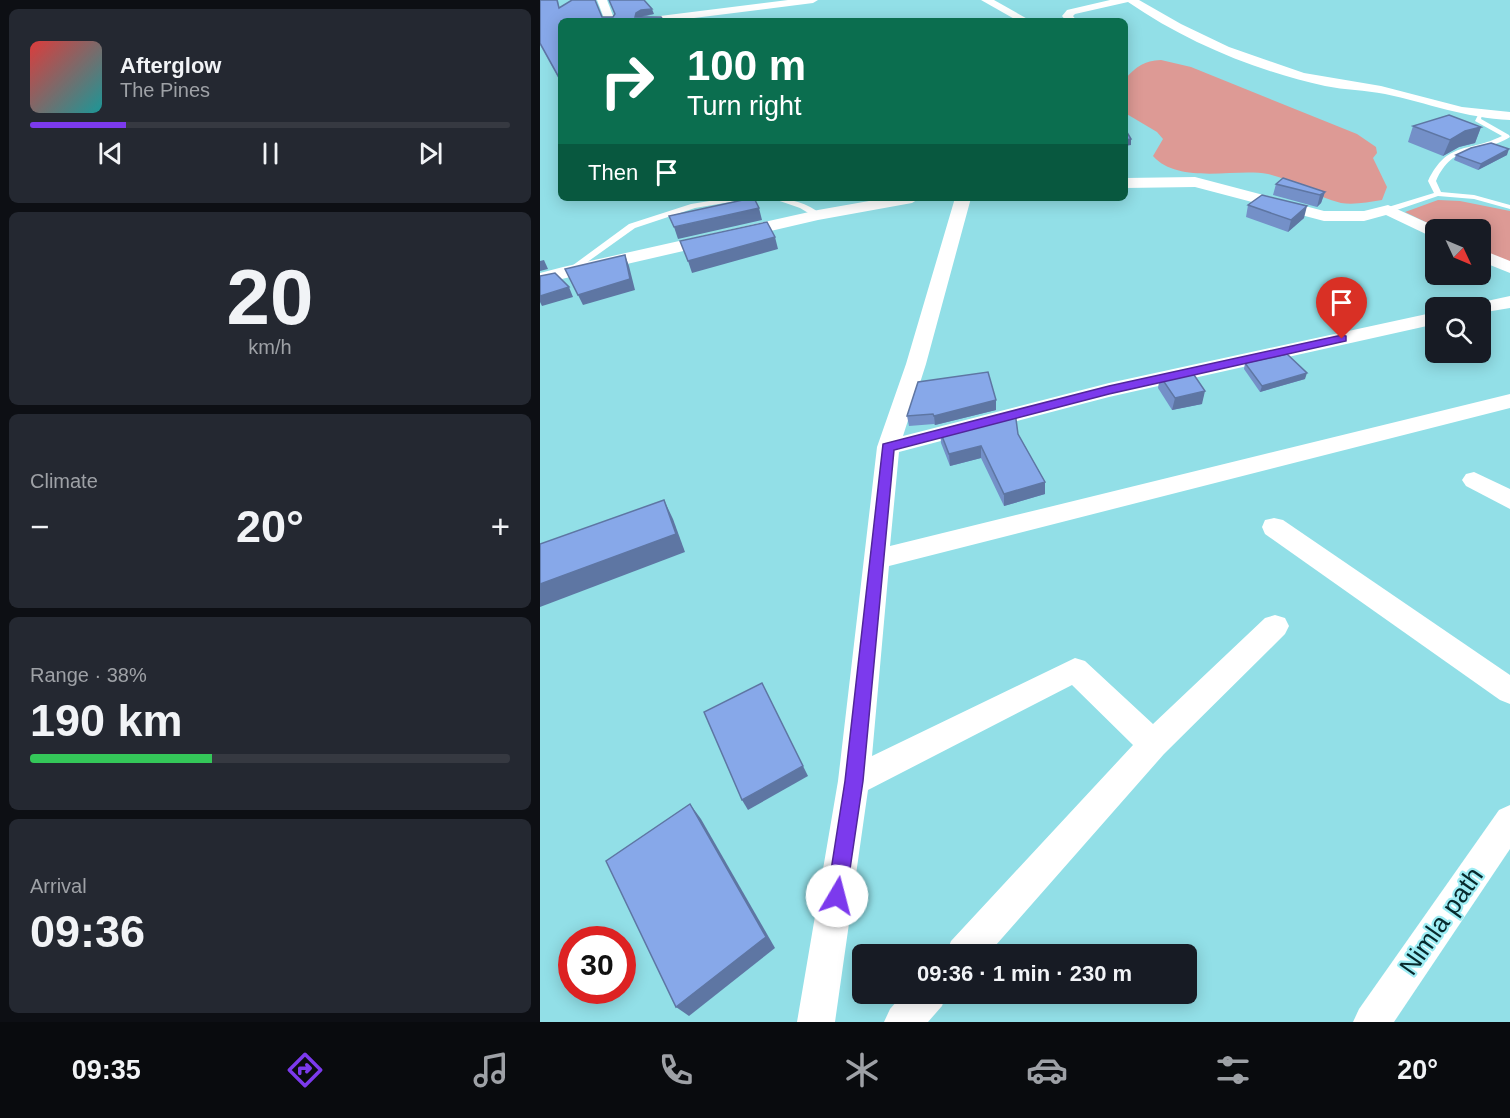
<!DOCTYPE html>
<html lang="en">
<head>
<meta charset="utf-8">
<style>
  :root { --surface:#171b24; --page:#242831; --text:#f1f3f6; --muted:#9ea1a6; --line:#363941; --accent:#7c3aed }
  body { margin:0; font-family:Arial,sans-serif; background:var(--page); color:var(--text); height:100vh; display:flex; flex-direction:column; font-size:22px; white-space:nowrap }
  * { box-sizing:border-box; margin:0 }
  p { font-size:20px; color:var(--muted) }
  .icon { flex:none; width:33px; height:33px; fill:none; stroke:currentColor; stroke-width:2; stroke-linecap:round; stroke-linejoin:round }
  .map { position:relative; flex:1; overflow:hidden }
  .details { display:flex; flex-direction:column; gap:9px; padding:9px; background:#0d0f14; width:540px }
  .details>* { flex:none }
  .guide { position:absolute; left:18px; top:18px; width:570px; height:183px; border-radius:9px; box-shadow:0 3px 15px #0003; background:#0b6e4f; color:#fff; overflow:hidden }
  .needle { width:39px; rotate:134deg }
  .tools { position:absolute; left:885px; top:219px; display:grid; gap:12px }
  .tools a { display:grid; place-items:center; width:66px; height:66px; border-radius:9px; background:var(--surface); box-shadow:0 3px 15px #0003; font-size:30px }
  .speed { position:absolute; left:18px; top:926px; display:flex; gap:12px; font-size:30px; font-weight:700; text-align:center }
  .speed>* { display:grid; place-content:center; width:78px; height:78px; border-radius:50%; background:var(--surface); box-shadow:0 3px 15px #0003; line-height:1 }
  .speed .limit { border:9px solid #d22; background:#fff; color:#111 }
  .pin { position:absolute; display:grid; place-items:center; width:51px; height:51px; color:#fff; margin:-62px -26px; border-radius:50% 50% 50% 0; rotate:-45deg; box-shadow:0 0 6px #0007 }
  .pin .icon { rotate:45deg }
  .me { position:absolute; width:66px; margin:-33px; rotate:8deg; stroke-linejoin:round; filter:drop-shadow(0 0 4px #0008) }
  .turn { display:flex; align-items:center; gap:21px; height:126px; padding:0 30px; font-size:27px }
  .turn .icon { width:78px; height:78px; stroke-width:2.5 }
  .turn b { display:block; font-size:42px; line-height:51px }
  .then { display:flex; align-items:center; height:57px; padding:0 30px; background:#0003; gap:12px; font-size:22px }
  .big { font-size:45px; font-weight:800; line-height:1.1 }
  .details .widget { flex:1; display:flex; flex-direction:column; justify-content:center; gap:9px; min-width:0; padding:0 21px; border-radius:9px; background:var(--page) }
  .details .dial { align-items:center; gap:0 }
  .dial b { font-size:78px; line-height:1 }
  .song { display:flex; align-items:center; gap:18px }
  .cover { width:72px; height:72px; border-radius:9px; background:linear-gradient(135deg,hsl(0 70% 55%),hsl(180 70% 35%)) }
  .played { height:6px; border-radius:3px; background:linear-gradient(90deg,var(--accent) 20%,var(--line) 20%) }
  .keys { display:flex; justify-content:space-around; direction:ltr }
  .heat { display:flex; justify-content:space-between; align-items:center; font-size:33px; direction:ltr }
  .charge { height:9px; border-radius:4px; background:linear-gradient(90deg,#34c759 38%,var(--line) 0) }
  .trip { position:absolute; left:312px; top:944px; width:345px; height:60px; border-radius:9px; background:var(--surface); box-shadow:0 3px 15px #0003; font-weight:800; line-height:60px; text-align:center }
  .tab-bar { display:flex; height:96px; justify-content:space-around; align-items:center; background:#090b0e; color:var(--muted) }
  .tab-bar .icon { width:42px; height:42px }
  .tab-bar .current { color:var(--accent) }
  .tab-bar b { font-size:27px; color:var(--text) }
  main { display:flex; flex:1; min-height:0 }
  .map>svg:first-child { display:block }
  .green { fill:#dd9a95 }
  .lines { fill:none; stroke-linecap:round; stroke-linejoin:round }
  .lane { fill:#fff; fill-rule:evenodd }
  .street { fill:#fff; fill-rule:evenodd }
  .wall { fill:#7490c8 }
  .shaded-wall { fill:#5e76a3 }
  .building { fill:#87a8e9; stroke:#5e76a3; stroke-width:1.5 }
  .route { fill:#7c3aed; stroke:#51269a; stroke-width:1.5 }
  .labels { text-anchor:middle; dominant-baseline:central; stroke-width:4.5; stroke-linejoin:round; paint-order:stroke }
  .near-street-label { font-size:26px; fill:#07292c; stroke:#9fedf4 }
</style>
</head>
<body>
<main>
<section class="details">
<div class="widget">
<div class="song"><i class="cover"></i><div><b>Afterglow</b><p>The Pines</p></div></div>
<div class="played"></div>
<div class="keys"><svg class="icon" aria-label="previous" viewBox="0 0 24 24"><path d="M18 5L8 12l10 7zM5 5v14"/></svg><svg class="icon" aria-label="pause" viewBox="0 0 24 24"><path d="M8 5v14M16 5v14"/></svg><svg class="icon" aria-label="next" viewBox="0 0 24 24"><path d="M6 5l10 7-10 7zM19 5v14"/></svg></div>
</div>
<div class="widget dial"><b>20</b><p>km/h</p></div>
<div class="widget"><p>Climate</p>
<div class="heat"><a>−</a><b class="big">20°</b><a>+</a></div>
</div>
<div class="widget"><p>Range · 38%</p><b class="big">190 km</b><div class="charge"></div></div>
<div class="widget"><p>Arrival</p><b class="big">09:36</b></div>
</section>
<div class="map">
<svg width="970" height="1022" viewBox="0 0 970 1022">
  <rect width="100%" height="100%" fill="#92dfe7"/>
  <g class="green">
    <path d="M621 60 651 67 817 134 836 147 837 153 833 158 847 187 842 200C828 202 815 205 801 203 775 197 754 180 728 174 695 168 639 185 613 156L623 139 617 132 585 113V79C597 66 604 61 621 60Z"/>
    <path d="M898 200 920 201 970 211V263L941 250 940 230 900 229 865 212Z"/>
  </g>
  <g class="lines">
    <g class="lane">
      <path d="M938 115H942L941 119 969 135 970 137C939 156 914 141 896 181L901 192 934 195 970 205V209L934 199 898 196 851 212H845V208L894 193 888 181C908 140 928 153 962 136L935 121Z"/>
      <path d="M188 198H206L202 200 155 208 95 228 32 273H26L25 271 89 224 151 204Z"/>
      <path d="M231 198C249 198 268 203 282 215L275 217 260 208Z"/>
    </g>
    <g class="street">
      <path d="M57 0H67L75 21H65Z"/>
      <path d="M248 0H278L273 3 130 21H99L104 18Z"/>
      <path d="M441 0H454L491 21H478Z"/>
      <path d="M570 0H599L641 24 689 47 764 73 841 86 922 107 970 112V120C926 118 887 103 845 94 825 90 805 90 785 86 716 71 646 42 588 2L535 14 533 16 537 21H526L522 16 527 10Z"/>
      <path d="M655 177 784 211H824L848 205 903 230H896V237L890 236 846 215 824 221H784L655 187 585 188V178Z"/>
      <path d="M346 198H380L372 203 278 220 0 284V273L23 267 278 210Z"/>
      <path d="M415 198H431L386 364 363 436 569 383 896 312V324L569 397 359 452 350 546 970 394V408L349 566 332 756 535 658 545 661 613 724 725 618 735 615 745 618 749 626 745 634 624 754 448 954H406L411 941 593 745 532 685 328 790 295 1022H257L298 781 337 447 366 364Z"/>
      <path d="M940 249 970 261V273L940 261Z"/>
      <path d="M970 296V308L940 313V308H931L933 304Z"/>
      <path d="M934 472 970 489V509L926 486 922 480 926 474Z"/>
      <path d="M734 518 743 520 970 675V704L960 700 725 534 722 527 725 520Z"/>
      <path d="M970 805V849L854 1022H813L819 1009 959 810Z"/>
      <path d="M364 993H407L402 1006 388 1022H344L350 1009Z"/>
    </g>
  </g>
  <g class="wall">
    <path d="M0 0H18L19 8 32 0H55L62 17H73L114 14 102 17 21 21V83L0 45Z"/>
    <path d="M873 126 941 127 935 143 919 147 903 156 868 142Z"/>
    <path d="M916 155H967L938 170 914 160Z"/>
    <path d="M736 184 785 192 781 203 777 207 733 195Z"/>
    <path d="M708 205 764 218 748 232 706 217Z"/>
    <path d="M705 363 765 379 720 392 704 369Z"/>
    <path d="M620 376 662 404 632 410 618 388Z"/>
    <path d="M456 400V410L395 425 394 424 369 426 367 416Z"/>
    <path d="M400 431 478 434 505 482V494L464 506 441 458 410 466 401 443Z"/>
  </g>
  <g class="shaded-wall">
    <path d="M112 9 114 14 103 16 98 19 95 17 96 13 101 10Z"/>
    <path d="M941 127 935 143 919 147 903 156 910 140 925 131Z"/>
    <path d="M591 139V145L585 146V140Z"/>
    <path d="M969 149 967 155 938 170 941 164Z"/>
    <path d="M785 192 781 203 777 207 780 195Z"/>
    <path d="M767 206 764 218 748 232 751 220Z"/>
    <path d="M219 208 222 220 138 239 134 227Z"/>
    <path d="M235 237 238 249 152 273 148 261Z"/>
    <path d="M85 255 89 266 95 290 43 305 38 295Z"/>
    <path d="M4 260 8 269 0 271V261Z"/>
    <path d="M29 287 33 297 2 306 0 302V296Z"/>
    <path d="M767 373 765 379 720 392 722 386Z"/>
    <path d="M665 391 662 404 632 410 635 398Z"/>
    <path d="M456 400V410L395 425 394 416Z"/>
    <path d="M441 446V458L410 466 409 454Z"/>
    <path d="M505 482V494L464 506V494Z"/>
    <path d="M124 500 133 519 145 552 0 607V584Z"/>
    <path d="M263 766 268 776 208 810 202 800Z"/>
    <path d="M150 804 161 819 235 948 149 1016 136 1007Z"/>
  </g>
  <g class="building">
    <path d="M0 0H17L19 8 32 0H55L62 17H73L75 14 69 0H104L112 9 101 10 96 13 95 17H121L124 21H21V81L0 43Z"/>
    <path d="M909 115 941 127 925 131 910 140 873 126Z"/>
    <path d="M585 129 591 139 585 140Z"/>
    <path d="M951 143 969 149 941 164 916 155 931 148Z"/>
    <path d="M743 178 785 192 780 195 736 184Z"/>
    <path d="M722 195 767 206 751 220 708 205Z"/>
    <path d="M212 198H214L219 208 134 227 129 216Z"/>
    <path d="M227 222 235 237 148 261 140 241Z"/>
    <path d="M85 255 90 279 38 295 25 269Z"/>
    <path d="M15 273 29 287 0 296V276Z"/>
    <path d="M747 354 767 373 722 386 705 363Z"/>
    <path d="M650 369 665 391 635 398 620 376Z"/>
    <path d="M448 372 456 400 394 416 393 414 367 416 378 382Z"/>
    <path d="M475 412 478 434 505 482 464 494 441 446 409 454 400 431Z"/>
    <path d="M124 500 136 534 0 584V544Z"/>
    <path d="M222 683 263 766 202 800 164 712Z"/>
    <path d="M150 804 226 937 136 1007 66 861Z"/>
  </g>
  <path class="route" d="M802 335 806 336V341L569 394 354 450 323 781 306 896 304 902 297 905 290 902 287 896 305 781 343 444 569 386Z"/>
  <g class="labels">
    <g class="near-street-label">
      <text transform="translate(901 921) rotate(-55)">Nimla path</text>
    </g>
  </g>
</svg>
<div class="tools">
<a><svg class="needle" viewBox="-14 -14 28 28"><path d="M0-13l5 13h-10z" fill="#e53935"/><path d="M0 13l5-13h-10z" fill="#9ea1a6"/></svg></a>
<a><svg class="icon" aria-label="search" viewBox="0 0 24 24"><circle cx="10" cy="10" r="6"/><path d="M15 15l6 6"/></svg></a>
</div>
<div class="speed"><div class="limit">30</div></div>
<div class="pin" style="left:802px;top:339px;background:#d93025"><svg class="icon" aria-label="arrive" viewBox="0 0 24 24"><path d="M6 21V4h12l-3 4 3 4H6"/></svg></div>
<svg class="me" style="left:297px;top:896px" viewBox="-20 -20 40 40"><circle r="19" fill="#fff"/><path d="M0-13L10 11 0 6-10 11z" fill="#7c3aed"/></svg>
<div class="trip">09:36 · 1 min · 230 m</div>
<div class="guide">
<div class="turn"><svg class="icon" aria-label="right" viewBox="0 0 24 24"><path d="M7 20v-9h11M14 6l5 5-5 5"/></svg><div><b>100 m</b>Turn right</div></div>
<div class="then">Then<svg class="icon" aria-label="arrive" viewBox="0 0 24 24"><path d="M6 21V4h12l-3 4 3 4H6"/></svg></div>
</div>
</div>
</main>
<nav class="tab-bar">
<b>09:35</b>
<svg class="icon current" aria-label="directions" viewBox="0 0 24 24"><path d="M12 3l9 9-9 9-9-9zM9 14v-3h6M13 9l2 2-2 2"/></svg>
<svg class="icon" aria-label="music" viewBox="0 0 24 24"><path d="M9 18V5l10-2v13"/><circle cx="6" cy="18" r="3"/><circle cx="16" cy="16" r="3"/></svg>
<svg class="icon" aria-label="phone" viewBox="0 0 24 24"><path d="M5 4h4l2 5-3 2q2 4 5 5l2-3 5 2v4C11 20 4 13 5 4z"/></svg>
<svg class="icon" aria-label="climate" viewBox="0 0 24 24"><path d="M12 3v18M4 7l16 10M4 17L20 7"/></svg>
<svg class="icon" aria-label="car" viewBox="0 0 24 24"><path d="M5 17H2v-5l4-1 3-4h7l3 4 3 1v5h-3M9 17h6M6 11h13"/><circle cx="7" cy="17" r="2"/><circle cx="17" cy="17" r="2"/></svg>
<svg class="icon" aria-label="filters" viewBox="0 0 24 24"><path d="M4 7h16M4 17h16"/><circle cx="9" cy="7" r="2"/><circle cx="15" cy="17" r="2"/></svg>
<b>20°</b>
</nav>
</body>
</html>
